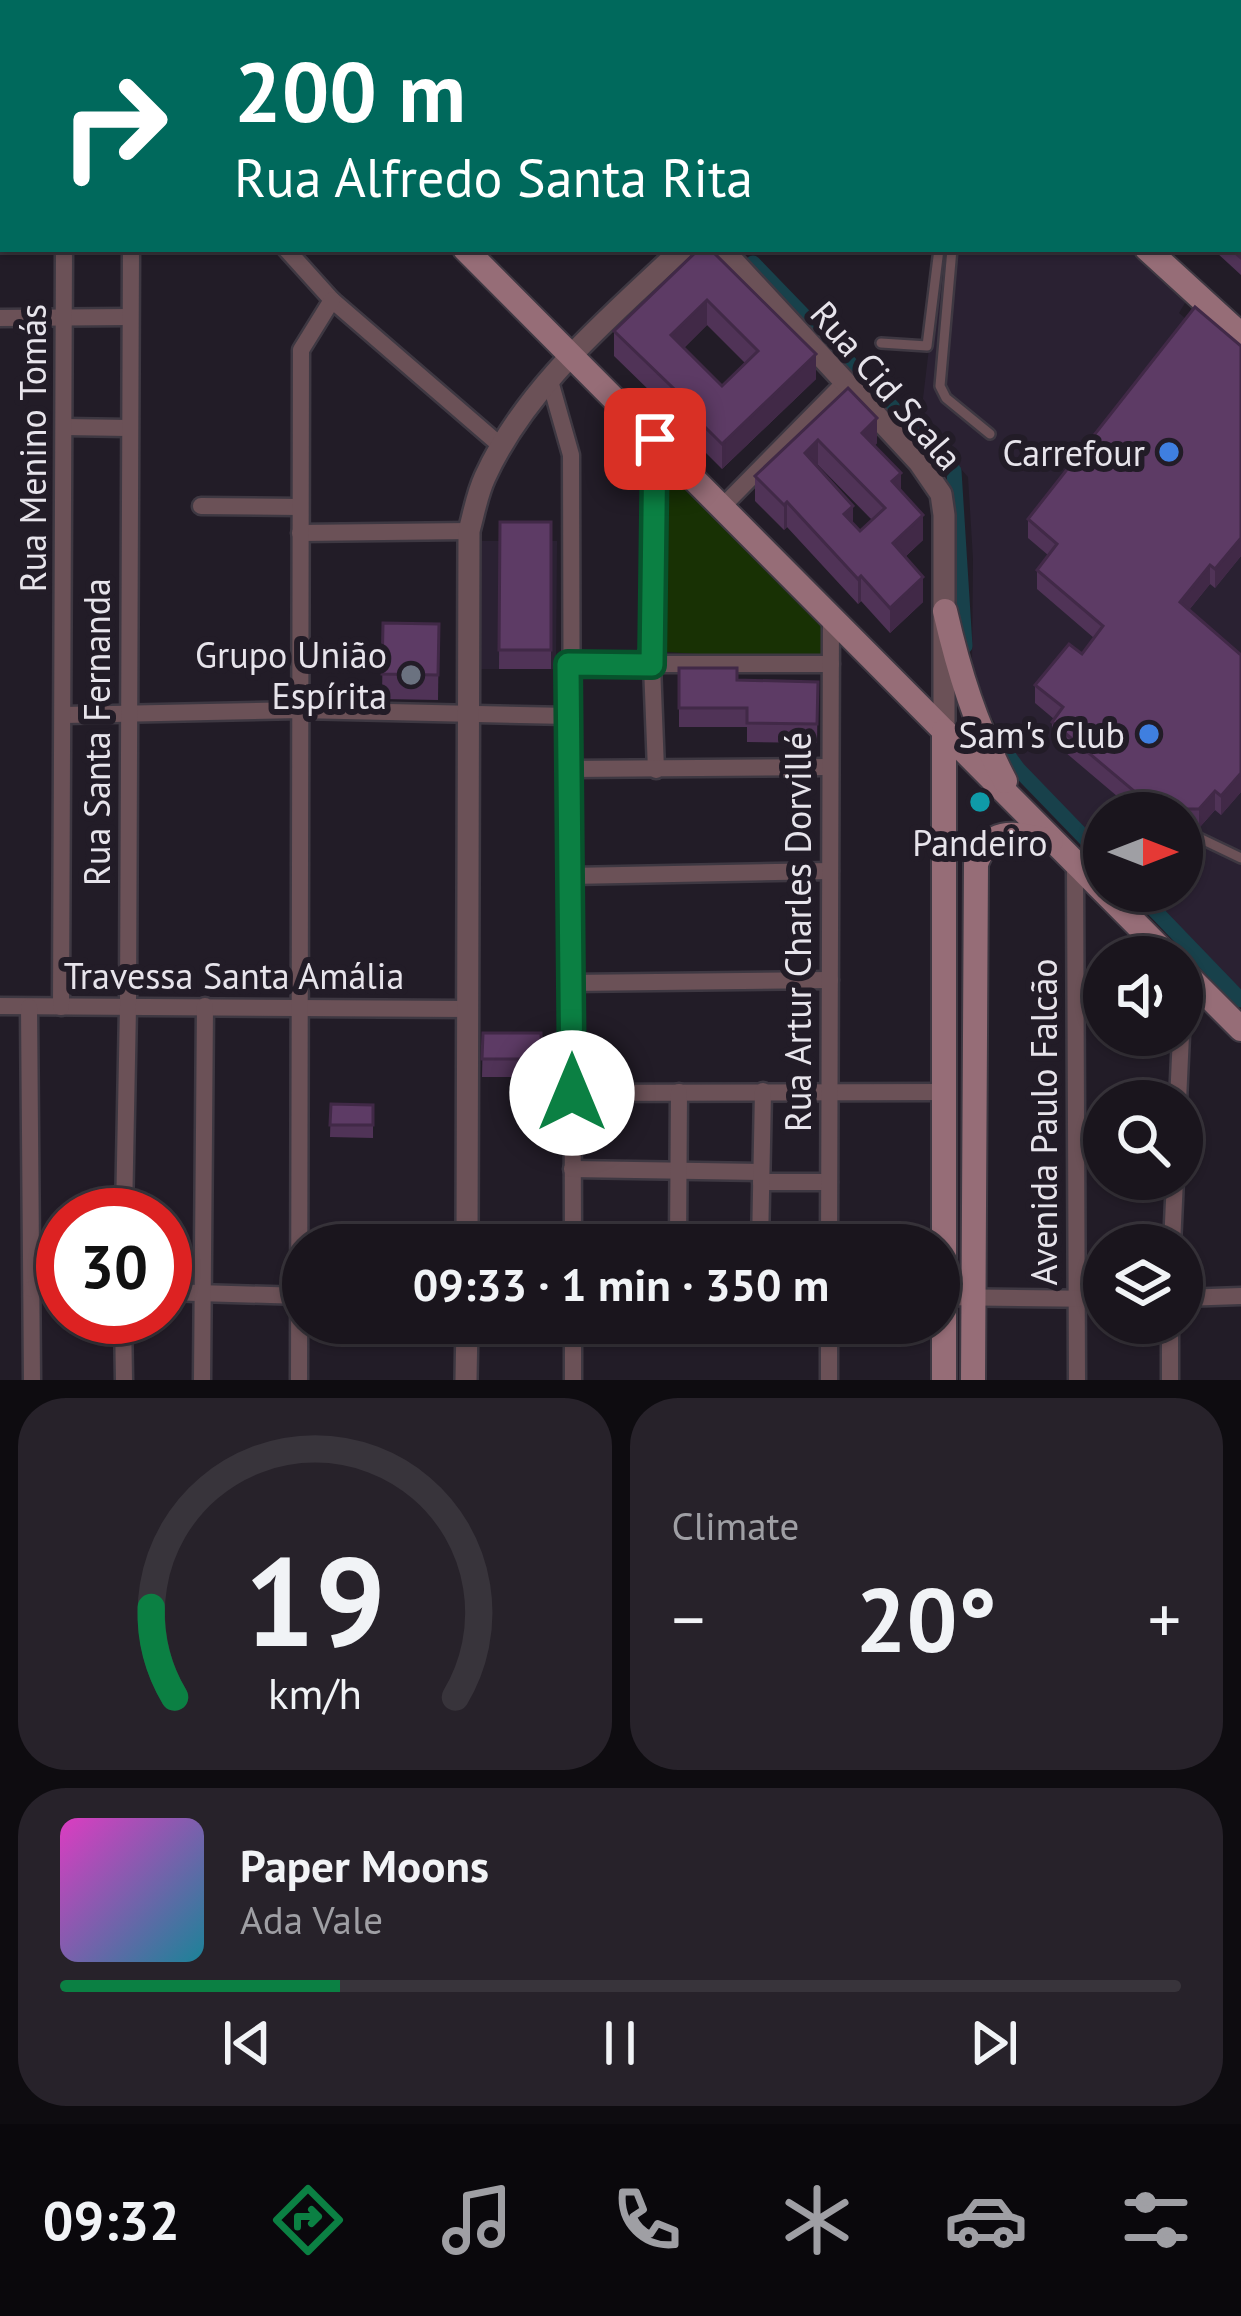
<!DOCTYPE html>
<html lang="en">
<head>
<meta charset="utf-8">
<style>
  :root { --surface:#1a151d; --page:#27222a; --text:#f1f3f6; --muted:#9f9fa4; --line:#38343b; --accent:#0b8043 }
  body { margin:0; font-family:"PT Sans",sans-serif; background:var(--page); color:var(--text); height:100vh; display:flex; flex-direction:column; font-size:45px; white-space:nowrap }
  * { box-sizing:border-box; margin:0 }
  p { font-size:39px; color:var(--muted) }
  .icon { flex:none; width:66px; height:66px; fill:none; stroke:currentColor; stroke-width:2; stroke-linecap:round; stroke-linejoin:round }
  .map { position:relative; height:1380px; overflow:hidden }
  .side { display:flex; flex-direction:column; gap:18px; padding:18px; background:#0e0c10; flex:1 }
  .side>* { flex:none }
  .top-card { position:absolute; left:0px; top:0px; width:1242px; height:252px; box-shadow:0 3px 9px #0004,0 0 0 3px var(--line); background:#00695c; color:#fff; overflow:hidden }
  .needle { width:78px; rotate:90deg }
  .controls { position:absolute; left:1083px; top:792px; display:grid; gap:24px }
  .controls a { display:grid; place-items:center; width:120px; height:120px; border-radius:50%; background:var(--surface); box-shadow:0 3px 9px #0004,0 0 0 3px var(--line); font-size:60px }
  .speed { position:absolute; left:36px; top:1188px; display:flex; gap:24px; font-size:60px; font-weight:700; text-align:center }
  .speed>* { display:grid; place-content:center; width:156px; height:156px; border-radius:50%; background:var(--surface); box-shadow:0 3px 9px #0004,0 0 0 3px var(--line); line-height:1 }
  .speed .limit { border:18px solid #d22; background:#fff; color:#111 }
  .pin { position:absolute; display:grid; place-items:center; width:102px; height:102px; color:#fff; margin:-51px; border-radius:24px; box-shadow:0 6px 18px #0006 }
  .me { position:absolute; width:132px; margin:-66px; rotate:0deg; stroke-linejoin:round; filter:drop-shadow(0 0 9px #0008) }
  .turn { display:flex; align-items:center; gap:42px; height:252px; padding:0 36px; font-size:54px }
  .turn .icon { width:156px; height:156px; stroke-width:2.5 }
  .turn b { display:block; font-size:84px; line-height:102px }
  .big { font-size:90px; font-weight:800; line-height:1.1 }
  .side .card { flex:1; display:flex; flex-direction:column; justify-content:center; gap:18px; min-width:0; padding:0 42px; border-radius:48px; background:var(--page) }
  .side .dial { align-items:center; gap:0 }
  .dial svg { height:312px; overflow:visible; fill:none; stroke:var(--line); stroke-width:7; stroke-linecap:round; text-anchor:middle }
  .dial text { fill:var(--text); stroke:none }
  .song { display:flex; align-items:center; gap:36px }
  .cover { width:144px; height:144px; border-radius:18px; background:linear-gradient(135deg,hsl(310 70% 55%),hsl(190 70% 35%)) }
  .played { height:12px; border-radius:6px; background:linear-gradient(90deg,var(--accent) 25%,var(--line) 25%) }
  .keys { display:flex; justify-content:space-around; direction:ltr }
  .heat { display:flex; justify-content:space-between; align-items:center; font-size:66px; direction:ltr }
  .side .tiles { flex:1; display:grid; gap:18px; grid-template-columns:1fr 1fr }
  .card:last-child { grid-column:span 2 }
  .trip { position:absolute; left:282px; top:1224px; width:678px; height:120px; border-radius:60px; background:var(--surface); box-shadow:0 3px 9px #0004,0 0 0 3px var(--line); font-weight:800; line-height:120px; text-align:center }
  .dock { display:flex; height:192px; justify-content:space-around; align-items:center; background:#0a080c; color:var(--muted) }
  .dock .icon { width:84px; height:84px }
  .dock .selected { color:var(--accent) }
  .dock b { font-size:54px; color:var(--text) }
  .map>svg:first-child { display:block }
  .built { fill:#2a2132 }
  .green { fill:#183104 }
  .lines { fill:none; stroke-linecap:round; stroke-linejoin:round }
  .canal { stroke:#18414b; stroke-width:15 }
  .service-casing { stroke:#3e3842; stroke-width:14 }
  .minor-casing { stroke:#3e3842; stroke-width:21 }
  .tertiary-casing { stroke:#3e3842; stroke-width:26 }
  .secondary-casing { stroke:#3e3842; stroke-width:28 }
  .service { stroke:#6b5157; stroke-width:9 }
  .minor { stroke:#6b5157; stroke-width:16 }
  .tertiary { stroke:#6b5157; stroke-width:21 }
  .secondary { stroke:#966d77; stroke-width:24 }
  .wall { fill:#503357; fill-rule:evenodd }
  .shaded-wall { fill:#412947 }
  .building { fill:#5d3b65; stroke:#412947; stroke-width:3; fill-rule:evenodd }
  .route-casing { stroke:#07532c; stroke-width:30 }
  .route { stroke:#0b8043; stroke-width:21 }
  .shop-dot { fill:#3f7fe0; stroke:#221c27; stroke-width:4.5 }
  .worship-dot { fill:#6b7280; stroke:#221c27; stroke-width:4.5 }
  .culture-dot { fill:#0f9aa8; stroke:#221c27; stroke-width:4.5 }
  .labels { text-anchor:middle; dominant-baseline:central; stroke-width:12; stroke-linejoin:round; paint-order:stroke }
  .street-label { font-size:36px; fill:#e7e4eb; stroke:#221c27 }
  .poi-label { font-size:36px; fill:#e7e4eb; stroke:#221c27; text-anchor:end }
</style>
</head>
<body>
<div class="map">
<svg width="1241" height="1380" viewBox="0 0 1241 1380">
  <rect width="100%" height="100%" fill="#221c27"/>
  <g class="built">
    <path d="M941 249H1144L1191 293 1179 313 1241 365V992L1144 891H1182V813H1104V849L1021 763 984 706 972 662 973 559 968 477 920 423Z"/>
    <path d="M481 541H557L556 669H480Z"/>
  </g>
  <path class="green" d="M655 439 846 633 832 662 667 652 653 660Z"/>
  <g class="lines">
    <g class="canal">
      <path d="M437 0 440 3"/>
      <path d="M753 263 954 471 965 646"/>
      <path d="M991 732 1018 769 1104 858"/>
      <path d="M1136 891 1241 1000"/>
    </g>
    <g class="service-casing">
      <g id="service">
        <path d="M1104 0 1108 3"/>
        <path d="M1192 0 1196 3"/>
        <path d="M599 3V0"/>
        <path d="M1153 3 1157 0"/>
        <path d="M1239 36 1241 38"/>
        <path d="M952 249 940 386 946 398 990 434"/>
        <path d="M881 343 927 346 939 249"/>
        <path d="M1193 835 1241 858"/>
      </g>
    </g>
    <g class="minor-casing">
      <g id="minor">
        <path d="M61 0 64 3"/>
        <path d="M164 3 167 0"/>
        <path d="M286 249 332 300 501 446"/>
        <path d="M0 318 130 317"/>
        <path d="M550 381 571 455 573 1245"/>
        <path d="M65 427 128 428"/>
        <path d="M655 439 652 665 656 770"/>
        <path d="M201 506 300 507"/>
        <path d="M722 507 845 382"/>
        <path d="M300 533 469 531"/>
        <path d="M569 664H831"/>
        <path d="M64 715 300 710 569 716"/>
        <path d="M569 769 830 767"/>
        <path d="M1075 864 1077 1380"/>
        <path d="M570 876 830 871"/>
        <path d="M571 983 830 980"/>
        <path d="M0 1006 468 1009"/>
        <path d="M29 1007 32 1380"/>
        <path d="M61 1007 64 249"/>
        <path d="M1182 1009 1191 979"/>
        <path d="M571 1093 944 1092"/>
        <path d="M1178 1101 1181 1035"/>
        <path d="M572 1169 761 1172"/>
        <path d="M761 1182H829"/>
        <path d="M124 1215 128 1007 131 249"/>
        <path d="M678 1245 679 1092"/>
        <path d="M760 1245 763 1091"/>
        <path d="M829 1245 831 619"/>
        <path d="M1172 1245 1175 1179"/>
        <path d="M32 1289H63"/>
        <path d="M165 1292 303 1296"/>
        <path d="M939 1297 1104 1299"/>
        <path d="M1182 1298 1241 1296"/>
        <path d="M123 1317 124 1380"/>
        <path d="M573 1323V1380"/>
        <path d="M1170 1323V1380"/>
        <path d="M202 1380 205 1006"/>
        <path d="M299 1380 301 350 332 300"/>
        <path d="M829 1380V1323"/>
      </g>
    </g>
    <g class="tertiary-casing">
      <g id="tertiary">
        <path d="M460 0 463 3"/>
        <path d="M785 3 786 0"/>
        <path d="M722 249 919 462 941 494 944 515V731"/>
        <path d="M467 1245 469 531C474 513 477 494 485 477 527 385 611 317 682 249"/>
        <path d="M466 1380 467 1323"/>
      </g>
    </g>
    <g class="secondary-casing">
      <g id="secondary">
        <path d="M231 0 234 3"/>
        <path d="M891 0 894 3"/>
        <path d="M465 249 1169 957"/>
        <path d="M1147 249 1241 335"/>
        <path d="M945 611C959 672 976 726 1005 781"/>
        <path d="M944 731V1380"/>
        <path d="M1182 970 1241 1029"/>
        <path d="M973 1380 976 864C990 825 1016 834 1051 841"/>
      </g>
    </g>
    <use href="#service" class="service"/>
    <use href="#minor" class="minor"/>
    <use href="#tertiary" class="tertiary"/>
    <use href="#secondary" class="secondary"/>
  </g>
  <g class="wall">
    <path d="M1241 105V275L1216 252V249H1239Z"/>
    <path d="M699 249 816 379 722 469 693 440V433L614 356V331ZM707 325 745 363 722 386 684 348Z"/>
    <path d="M1241 346V556L1215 588 1210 584 1189 610 1241 655V792L1221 815 1215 810 1199 828H1187V841L1182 813H1137L1052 741V722L1054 719 1035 703V685L1082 654 1094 638 1037 589V570L1048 555 1028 538V519Z"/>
    <path d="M848 388 877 443 874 446 901 490 923 540 905 557 923 602 890 633 861 601 858 604 787 527 784 530 755 501V476ZM818 465 872 520 860 531 853 523 817 466Z"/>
    <path d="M500 522H551V669H499Z"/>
    <path d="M383 623 439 624 438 700 382 699Z"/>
    <path d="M679 668 737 680 818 682 817 743 747 742V727H679Z"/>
    <path d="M483 1033H541L542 1077H482Z"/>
    <path d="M331 1104 373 1105V1138L330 1137Z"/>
  </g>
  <g class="shaded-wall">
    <path d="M707 300V325L671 360V335Z"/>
    <path d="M816 354V379L722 469V444Z"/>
    <path d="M877 418V443L862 458V433Z"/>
    <path d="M818 440V465L805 478V453Z"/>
    <path d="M901 473V498L892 481Z"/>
    <path d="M787 502V527L784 530V505Z"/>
    <path d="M853 506V531L844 514Z"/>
    <path d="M923 515V540L893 568V543Z"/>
    <path d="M1241 538V556L1215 588V569Z"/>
    <path d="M1210 565V584L1180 621V602Z"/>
    <path d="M861 576V601L858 604V579Z"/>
    <path d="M923 577V602L890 633V608Z"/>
    <path d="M1241 773V792L1221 815V796Z"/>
    <path d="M1215 791V810L1199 828V809Z"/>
    <path d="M1187 823V841L1182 847V828Z"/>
  </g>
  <g class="building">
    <path d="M1239 103 1241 105V258L1231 249H1239Z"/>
    <path d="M699 249H710L816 354 722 444 693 415 697 411 614 331ZM707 300 758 351 722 386 671 335Z"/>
    <path d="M1195 307 1241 346V538L1215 569 1210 565 1180 602 1241 655V773L1221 796 1215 791 1199 809H1187V823L1182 828V813H1160L1052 722 1063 707 1035 685 1069 644 1082 654 1103 626 1037 570 1057 544 1028 519Z"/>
    <path d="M848 388 877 418 862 433 901 473 892 481 923 515 893 543 923 577 890 608 861 576 858 579 787 502 784 505 755 476ZM818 440 885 508 860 531 844 514 853 506 805 453Z"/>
    <path d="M500 522H551V650H499Z"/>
    <path d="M383 623 439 624 438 675 382 674Z"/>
    <path d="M679 668H737V680L818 682 817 724 747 723V708H679Z"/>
    <path d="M483 1033H541L542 1059H482Z"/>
    <path d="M331 1104 373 1105V1125H330Z"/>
  </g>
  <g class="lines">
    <g class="route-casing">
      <path id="route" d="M572 1093 568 664 652 665 655 439"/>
    </g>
    <use href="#route" class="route"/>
  </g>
  <g class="shop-dot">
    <circle cx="1169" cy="452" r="12"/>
    <circle cx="1149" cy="734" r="12"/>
  </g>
  <circle class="worship-dot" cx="411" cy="675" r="12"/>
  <circle class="culture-dot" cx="980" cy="802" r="12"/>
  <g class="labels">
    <g class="street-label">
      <text transform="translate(887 385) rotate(49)">Rua Cid Scala</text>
      <text transform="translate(32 448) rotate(-90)">Rua Menino Tomás</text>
      <text transform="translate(96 732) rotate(-90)">Rua Santa Fernanda</text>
      <text transform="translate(797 932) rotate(-90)">Rua Artur Charles Dorvillé</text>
      <text x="234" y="975">Travessa Santa Amália</text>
      <text transform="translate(1043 1122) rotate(-90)">Avenida Paulo Falcão</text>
    </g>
    <g class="poi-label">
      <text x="1145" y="452">Carrefour</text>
      <text x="387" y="654">Grupo União<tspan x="387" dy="41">Espírita</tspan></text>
      <text x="1125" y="734">Sam's Club</text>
      <text x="980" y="842" text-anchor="middle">Pandeiro</text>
    </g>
  </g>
</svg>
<div class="controls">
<a><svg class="needle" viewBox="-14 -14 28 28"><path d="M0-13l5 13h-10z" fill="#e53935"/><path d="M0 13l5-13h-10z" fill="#9f9fa4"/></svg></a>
<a><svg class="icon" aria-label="sound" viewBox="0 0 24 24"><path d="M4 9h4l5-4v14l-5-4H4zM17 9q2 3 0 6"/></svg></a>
<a><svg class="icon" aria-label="search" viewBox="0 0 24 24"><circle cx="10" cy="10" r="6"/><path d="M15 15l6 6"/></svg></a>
<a><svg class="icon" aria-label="layers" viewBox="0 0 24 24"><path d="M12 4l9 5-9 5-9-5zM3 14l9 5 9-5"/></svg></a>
</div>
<div class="speed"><div class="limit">30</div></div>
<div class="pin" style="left:655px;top:439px;background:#d93025"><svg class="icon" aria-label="arrive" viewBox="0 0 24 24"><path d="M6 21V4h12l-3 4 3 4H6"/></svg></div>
<svg class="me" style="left:572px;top:1093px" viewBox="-20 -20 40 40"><circle r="19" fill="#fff"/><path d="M0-13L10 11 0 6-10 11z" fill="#0b8043"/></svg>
<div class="trip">09:33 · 1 min · 350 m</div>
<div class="top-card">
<div class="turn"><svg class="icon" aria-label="right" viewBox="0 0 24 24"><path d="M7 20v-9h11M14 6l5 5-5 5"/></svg><div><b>200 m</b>Rua Alfredo Santa Rita</div></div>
</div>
</div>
<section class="side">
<div class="tiles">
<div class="card dial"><svg viewBox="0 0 100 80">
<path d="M14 69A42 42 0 1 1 86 69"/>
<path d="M14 69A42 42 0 0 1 8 46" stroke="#0b8043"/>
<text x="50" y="56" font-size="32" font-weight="700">19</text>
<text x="50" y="72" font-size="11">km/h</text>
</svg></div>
<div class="card"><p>Climate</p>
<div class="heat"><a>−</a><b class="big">20°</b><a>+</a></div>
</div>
<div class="card">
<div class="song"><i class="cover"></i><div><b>Paper Moons</b><p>Ada Vale</p></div></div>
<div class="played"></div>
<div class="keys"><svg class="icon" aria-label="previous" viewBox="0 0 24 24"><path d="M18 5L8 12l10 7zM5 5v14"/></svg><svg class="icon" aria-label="pause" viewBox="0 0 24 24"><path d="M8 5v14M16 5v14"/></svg><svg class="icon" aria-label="next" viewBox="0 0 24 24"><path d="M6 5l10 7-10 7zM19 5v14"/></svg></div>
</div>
</div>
</section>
<nav class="dock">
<b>09:32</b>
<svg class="icon selected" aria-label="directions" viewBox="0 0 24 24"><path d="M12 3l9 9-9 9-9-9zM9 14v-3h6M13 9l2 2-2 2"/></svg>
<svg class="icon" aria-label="music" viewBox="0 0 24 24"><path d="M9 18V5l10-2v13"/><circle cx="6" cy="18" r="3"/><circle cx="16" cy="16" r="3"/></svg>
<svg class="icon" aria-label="phone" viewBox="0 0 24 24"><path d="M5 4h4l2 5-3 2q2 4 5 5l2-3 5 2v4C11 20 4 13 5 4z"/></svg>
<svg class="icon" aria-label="climate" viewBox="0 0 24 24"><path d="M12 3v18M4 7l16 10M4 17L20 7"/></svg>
<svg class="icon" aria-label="car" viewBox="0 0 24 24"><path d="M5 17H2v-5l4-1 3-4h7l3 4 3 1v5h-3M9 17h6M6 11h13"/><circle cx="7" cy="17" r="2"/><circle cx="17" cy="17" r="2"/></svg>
<svg class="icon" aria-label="filters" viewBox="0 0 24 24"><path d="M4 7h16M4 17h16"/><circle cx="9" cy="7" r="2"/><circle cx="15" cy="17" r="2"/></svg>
</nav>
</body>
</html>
